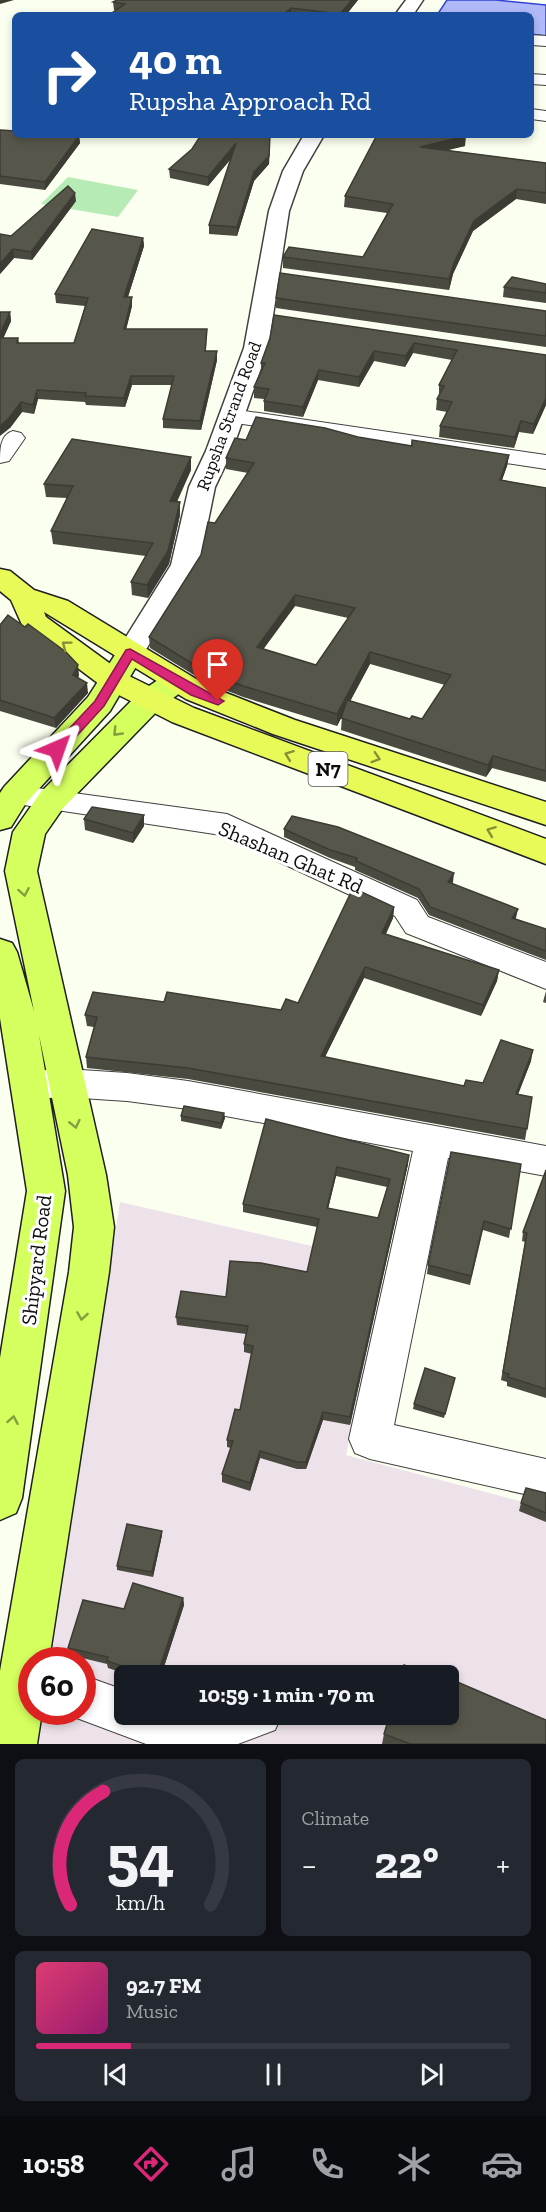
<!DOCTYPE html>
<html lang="en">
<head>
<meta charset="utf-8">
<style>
  :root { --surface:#171b24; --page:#242831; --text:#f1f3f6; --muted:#9ea1a6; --line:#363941; --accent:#db2777 }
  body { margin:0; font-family:"Zilla Slab",serif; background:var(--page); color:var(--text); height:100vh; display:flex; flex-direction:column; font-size:22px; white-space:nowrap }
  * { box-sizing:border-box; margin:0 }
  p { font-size:20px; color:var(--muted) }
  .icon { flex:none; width:33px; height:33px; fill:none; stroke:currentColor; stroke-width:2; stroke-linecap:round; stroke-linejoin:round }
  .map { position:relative; height:1744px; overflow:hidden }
  .details { display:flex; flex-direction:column; gap:15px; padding:15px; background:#0d0f14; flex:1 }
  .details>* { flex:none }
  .banner { position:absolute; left:12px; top:12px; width:522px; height:126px; border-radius:9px; box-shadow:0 3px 9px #0003; background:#1a4fa0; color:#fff; overflow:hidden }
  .speed { position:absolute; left:18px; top:1647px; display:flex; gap:12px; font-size:30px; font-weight:700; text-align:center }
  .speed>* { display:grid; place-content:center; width:78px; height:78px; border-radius:50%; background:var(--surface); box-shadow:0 3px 9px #0003; line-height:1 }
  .speed .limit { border:9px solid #d22; background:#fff; color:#111 }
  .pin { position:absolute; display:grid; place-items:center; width:51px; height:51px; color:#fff; margin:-62px -26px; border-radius:50% 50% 50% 0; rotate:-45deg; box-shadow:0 0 6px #0007 }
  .pin .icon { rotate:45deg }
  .me { position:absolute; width:66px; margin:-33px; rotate:43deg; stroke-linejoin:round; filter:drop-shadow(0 0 4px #0008) }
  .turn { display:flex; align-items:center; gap:21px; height:126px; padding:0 18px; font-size:27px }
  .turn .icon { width:78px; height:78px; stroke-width:2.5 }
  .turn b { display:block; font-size:42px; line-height:51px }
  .big { font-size:45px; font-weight:800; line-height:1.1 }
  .details .widget { flex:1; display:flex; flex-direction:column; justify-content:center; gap:9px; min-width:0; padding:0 21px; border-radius:9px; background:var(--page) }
  .details .dial { align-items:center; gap:0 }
  .dial svg { height:156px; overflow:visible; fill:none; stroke:var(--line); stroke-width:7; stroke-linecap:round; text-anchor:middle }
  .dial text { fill:var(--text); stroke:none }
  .song { display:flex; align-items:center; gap:18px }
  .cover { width:72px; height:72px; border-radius:9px; background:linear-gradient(135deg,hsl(340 70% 55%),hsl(320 70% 35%)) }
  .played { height:6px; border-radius:3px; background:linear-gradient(90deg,var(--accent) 20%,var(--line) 20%) }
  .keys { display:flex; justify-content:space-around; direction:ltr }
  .heat { display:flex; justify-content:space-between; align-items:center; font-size:33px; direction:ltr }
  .details .tiles { flex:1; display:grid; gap:15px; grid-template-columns:1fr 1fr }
  .widget:last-child { grid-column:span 2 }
  .trip { position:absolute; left:114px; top:1665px; width:345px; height:60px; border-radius:9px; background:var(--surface); box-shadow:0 3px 9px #0003; font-weight:800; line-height:60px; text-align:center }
  .tab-bar { display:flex; height:96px; justify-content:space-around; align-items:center; background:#090b0e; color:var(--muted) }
  .tab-bar .icon { width:42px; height:42px }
  .tab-bar .selected { color:var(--accent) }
  .tab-bar b { font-size:27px; color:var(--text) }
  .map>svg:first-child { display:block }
  .industrial { fill:#ede2e9; fill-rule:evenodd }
  .green { fill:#b7ebb6 }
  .water { fill:#b1baf9; stroke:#3444d4; stroke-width:1.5 }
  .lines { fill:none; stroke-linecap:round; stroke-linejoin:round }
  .minor-casing { stroke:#414141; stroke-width:2 }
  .tertiary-casing { stroke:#414141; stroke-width:3 }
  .primary-casing { stroke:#1f1f1f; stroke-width:3 }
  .trunk-casing { stroke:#1f1f1f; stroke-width:3 }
  .minor { fill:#fff; fill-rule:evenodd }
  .tertiary { fill:#fff; fill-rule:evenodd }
  .primary { fill:#d5ff5f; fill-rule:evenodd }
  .trunk { fill:#e8fa58; fill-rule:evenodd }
  .wall { fill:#4b4a40; fill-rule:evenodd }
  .shaded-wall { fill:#3d3c34 }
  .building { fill:#57564a; stroke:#3d3c34; stroke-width:1.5; fill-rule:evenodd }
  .oneway { stroke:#869037 }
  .oneway2 { stroke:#859f3f }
  .route { fill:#db2777; stroke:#8e194d; stroke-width:1.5 }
  .labels { text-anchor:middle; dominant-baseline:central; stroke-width:6; stroke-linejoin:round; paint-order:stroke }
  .far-street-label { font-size:18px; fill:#0e0e0e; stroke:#fff }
  .shield { fill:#fff; stroke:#565656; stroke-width:1.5 }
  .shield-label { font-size:20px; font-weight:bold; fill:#0e0e0e }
  .street-label { font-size:21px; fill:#0e0e0e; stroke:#fff }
</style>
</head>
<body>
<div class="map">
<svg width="546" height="1744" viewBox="0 0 546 1744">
  <rect width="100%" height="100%" fill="#faffef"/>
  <path class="industrial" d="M120 1202 386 1263 346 1455 546 1508V1744H39L44 1712H82V1660H51ZM124 1676H448V1714H124Z"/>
  <path class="green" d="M68 177 138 190 118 217 41 204Z"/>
  <path class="water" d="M447 0H496L546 5V36L531 34V15H437Z"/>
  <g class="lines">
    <g class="minor-casing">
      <g id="minor">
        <path d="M531 35 546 36V46L531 45Z"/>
        <path d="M531 74 546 75V85L531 84Z"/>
        <path d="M531 109 546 111V121L531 119Z"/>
        <path d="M231 409 546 455V469L223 421 219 416 223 411Z"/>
        <path d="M13 431 21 433 25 438 9 461 0 463C0 449 0 435 13 431Z"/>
        <path d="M15 785 227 814 417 900 428 917 546 962V989L406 933 395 916 221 835 4 802 0 795 4 788Z"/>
        <path d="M66 1069 127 1073 188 1081 546 1146V1176L448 1158 394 1425 546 1459V1499L370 1459 355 1453 349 1439 413 1151 188 1109 127 1101 66 1097 30 1099 18 1095 12 1085 18 1075 30 1071Z"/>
        <path d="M82 1675 124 1690V1714H282L275 1730 238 1744H146L66 1714 65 1712H82Z"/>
      </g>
    </g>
    <g class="tertiary-casing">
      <g id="tertiary">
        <path d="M406 0H423L413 15H395Z"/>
        <path d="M304 135H324L303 171 289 211 268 348 232 451 215 487 199 565 140 659 130 662 120 659 116 653 171 565 189 487 206 451 244 348 269 211 283 171Z"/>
      </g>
    </g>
    <g class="primary-casing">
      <g id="primary">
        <path d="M130 644 140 647 144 653 110 711 26 803 11 827 0 830V793L4 787 88 697 120 647Z"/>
        <path d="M177 672 187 674 192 681 187 688 162 706 63 808 45 834 37 871 106 1175 114 1227 109 1272 49 1660H32V1712H42L37 1744H0V1671L69 1272 74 1227 68 1175 39 1035 65 1191 22 1498 16 1513 0 1520V1358L27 1191 0 1018V939L12 943 17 952 34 1011 5 871 13 832 41 792 140 692 167 674Z"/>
      </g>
    </g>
    <g class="trunk-casing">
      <path id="trunk" d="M0 569 10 571 34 590 68 601 206 685 295 720 546 802V825L273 734 186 699 44 612 46 617 123 673 194 708 546 839V864L172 722 103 687 23 627 11 600 0 591Z"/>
    </g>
    <use href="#minor" class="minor"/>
    <use href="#tertiary" class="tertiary"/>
    <use href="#primary" class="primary"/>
    <use href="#trunk" class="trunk"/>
  </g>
  <g class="wall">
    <path d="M358 0 346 15H109L116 10H114L113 2Z"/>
    <path d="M0 130 79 136 80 143 45 190 0 184Z"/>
    <path d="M377 135 465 146 446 150 546 163V204L516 199 473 231 453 274 449 290 283 268V257H363L387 213 344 207 345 196Z"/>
    <path d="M270 143 269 164 254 181 237 236 209 234V225L231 158 208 186 170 178 169 169Z"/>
    <path d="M76 201 32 260 14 258 0 274 11 236Z"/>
    <path d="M143 238 144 246 128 297 132 306 126 329H207L206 351H217V360L201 430 163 428V419L172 385H132L125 407 86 405 85 402 38 399 34 414 22 412 10 428 0 312H10L11 321 3 338H18L19 343H74L85 306 56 303 55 294Z"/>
    <path d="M546 284V303L503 297 504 287Z"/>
    <path d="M276 298 546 311V347L276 308Z"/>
    <path d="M274 315 546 355V405L533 434 519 432 514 448 439 437 440 426 447 412 436 410 437 399 439 396V385L452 360 413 353 405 367 374 361 359 387 318 380 303 417 264 411V399L254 398V387L261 371V363L270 338Z"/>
    <path d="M358 437 411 446 412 440 509 455 507 466 502 480 546 488V782L492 768 486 777 341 730 342 716 337 726 243 697 210 684V682L202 680 150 648 149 637 201 555 215 523 248 473 226 469V458L246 440ZM295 606 348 618 316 665 263 649ZM370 664 445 685 422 719H410L350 701Z"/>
    <path d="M191 470 177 502H180V515L169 564 148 598 132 595 131 582 146 556 53 544 51 531 67 498 46 497 44 484Z"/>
    <path d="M0 625 79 675 78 677 88 693 56 728 0 711Z"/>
    <path d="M144 815V826L133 843 85 830 84 819Z"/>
    <path d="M284 829 453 882 452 883 516 918V919L546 929V960L429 915 418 898 355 870V867L330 858 284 837Z"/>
    <path d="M394 907 393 918 386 934 499 970 497 981 481 1016 364 978 325 1057 464 1086 483 1083 531 1061 518 1094 532 1097 525 1140 188 1079 87 1068 86 1057 94 1027 87 1026 85 1015 164 1002 281 1010 298 1003Z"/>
    <path d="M546 991V1003L543 1002Z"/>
    <path d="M181 1116 225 1118 221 1129 181 1121Z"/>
    <path d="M266 1119 408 1164 350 1425 323 1420 306 1469H297L260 1458 250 1491 222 1482V1474L231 1448 227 1447V1440L240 1410 252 1354 244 1352V1344L246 1334 177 1325 176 1317 226 1297 307 1272 317 1227 243 1212V1204ZM336 1176 387 1187 378 1218 328 1209Z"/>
    <path d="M521 1164 509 1238 483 1230 470 1285 427 1274 428 1265Z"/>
    <path d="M546 1170V1398L507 1386V1382L501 1380 525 1242 522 1241 523 1232Z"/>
    <path d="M455 1378 444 1418 413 1409 414 1404Z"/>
    <path d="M546 1493V1522L519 1511 521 1503Z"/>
    <path d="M162 1531V1535L153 1577 117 1570V1566Z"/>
    <path d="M183 1598 184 1605 161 1676H132L108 1668 107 1664 70 1655 68 1648 124 1609Z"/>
    <path d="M384 1734 546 1744H382Z"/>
  </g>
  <g class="shaded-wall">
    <path d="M0 0H14L0 4Z"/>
    <path d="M352 0H358L346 15H340Z"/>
    <path d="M291 8V15H283Z"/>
    <path d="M270 135 269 164 254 181 237 236V227L254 172Z"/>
    <path d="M79 136 80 143 45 190V182Z"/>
    <path d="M466 136 465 146 420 157V147Z"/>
    <path d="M236 143 237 152 208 186V177Z"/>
    <path d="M517 189 516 199 473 231 453 274 449 290V279L454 263 474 221Z"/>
    <path d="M75 193 76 201 32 260 31 252Z"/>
    <path d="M143 238 144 246 125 306 124 297Z"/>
    <path d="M13 249 14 258 0 274V264Z"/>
    <path d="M132 297V306L124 338V329Z"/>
    <path d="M10 312 11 321 0 346V334Z"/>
    <path d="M414 343 413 353 405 367 406 356Z"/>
    <path d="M217 351V360L201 430 200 421Z"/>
    <path d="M374 351V361L359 387V377Z"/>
    <path d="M319 370 318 380 303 417V407Z"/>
    <path d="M131 376 132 385 125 407 124 398Z"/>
    <path d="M37 390 38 399 34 414 33 405Z"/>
    <path d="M546 398V405L533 434 534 424Z"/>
    <path d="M21 402 22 412 10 428 0 436V426Z"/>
    <path d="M521 421 519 432 514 448 515 437Z"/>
    <path d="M509 455 507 466 498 491 500 480Z"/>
    <path d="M191 457V470L171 514 170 501Z"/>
    <path d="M180 502V515L169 564 148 598 147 585Z"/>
    <path d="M295 595V606L257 658V647Z"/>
    <path d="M370 652V664L337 726V714Z"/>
    <path d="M78 665 79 675 75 685 73 675Z"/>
    <path d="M87 683 88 693 56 728 54 718Z"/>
    <path d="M493 756 492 768 486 777 488 765Z"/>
    <path d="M144 815V826L133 843V833Z"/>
    <path d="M454 873 453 882 447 890 448 882Z"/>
    <path d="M394 907 393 918 381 944 382 933Z"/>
    <path d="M518 909 516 918 511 926 512 918Z"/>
    <path d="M365 967 364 978 320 1067 321 1056Z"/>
    <path d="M499 970 497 981 481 1016 483 1005Z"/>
    <path d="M533 1050 531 1061 514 1105 516 1094Z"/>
    <path d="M224 1113 225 1118 221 1129V1123Z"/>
    <path d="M409 1155 408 1164 350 1425V1417Z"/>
    <path d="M337 1167 336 1176 326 1217 327 1208Z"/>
    <path d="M323 1412V1420L306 1469V1462Z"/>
    <path d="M260 1451V1458L250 1491V1483Z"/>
    <path d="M162 1531V1535L153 1577 152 1572Z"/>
    <path d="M183 1598 184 1605 161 1676H157Z"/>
  </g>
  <g class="building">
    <path d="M117 0H352L340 14 291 8 283 15H109L125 4 113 2Z"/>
    <path d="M0 130 15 131V135L79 136 45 182 0 176Z"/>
    <path d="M201 135H270L269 156 254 172 237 227 209 225 236 143 208 177 169 169 192 149Z"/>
    <path d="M377 135H466V136L420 147 546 163V193L517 189 474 221 454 263 449 279 283 257 289 247 363 257 393 204 345 196Z"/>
    <path d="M68 186 75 193 31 252 13 249 0 264V234L11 236Z"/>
    <path d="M92 229 143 238 124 297H132L124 329H207L205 351H217L200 421 163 419 174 376H131L124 398 85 396 86 393 37 390 33 405 21 402 9 418 0 426V338H18L17 343H74L88 298 55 294Z"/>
    <path d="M280 273 546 311V336L276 298Z"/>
    <path d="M512 277 546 284V293L504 287Z"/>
    <path d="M0 312H10L0 334Z"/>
    <path d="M274 315 546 355V398L534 424 521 421 515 437 440 426 452 402 437 399 444 386 439 385 457 350 414 343 406 356 374 351 359 377 319 370 303 407 264 401 269 389 254 387 265 363H261L270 338Z"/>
    <path d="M256 417 325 428 358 437 412 446V440L509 455 500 480 546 488V771L493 756 488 765 341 718 347 700 410 719 412 716 422 719 451 675 370 652 337 714 243 686 210 673 211 671 201 669 149 637 201 555 208 522 215 523 254 463 226 458 235 438 246 440ZM295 595 355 608 316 665 257 647Z"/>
    <path d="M72 439 191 457 170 501 180 502 168 551 147 585 131 582 153 543 51 531 73 486 44 484Z"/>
    <path d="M8 615 25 627 28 624 66 652 78 665 73 675 87 683 54 718 0 700V625Z"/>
    <path d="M92 807 144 815 133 833 84 819Z"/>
    <path d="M292 816 338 827 454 873 448 882 518 909 512 918 546 929V951L430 907 419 889 356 861 357 858 330 850 284 829Z"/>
    <path d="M353 888 394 907 382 933 499 970 483 1005 365 967 321 1056 464 1086 466 1080 483 1083 501 1040 533 1050 516 1094 532 1097 527 1129 188 1068 86 1057 97 1017 85 1015 93 992 164 1002 167 992 281 1010 286 999 298 1003Z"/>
    <path d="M184 1106 224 1113 221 1123 181 1116Z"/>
    <path d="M266 1119 409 1155 350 1417 323 1412 306 1462H297L260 1451 250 1483 222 1474 233 1441 227 1440 235 1409 240 1410 253 1346 244 1344 248 1326 176 1317 181 1291 226 1297 230 1261 261 1263 307 1272 319 1219 243 1204ZM337 1167 390 1179 378 1218 327 1208Z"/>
    <path d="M451 1152 521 1164 511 1229 484 1221 471 1276 428 1265Z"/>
    <path d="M546 1170V1389L508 1377 509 1374 503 1372 527 1233 523 1232Z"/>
    <path d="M425 1368 455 1378 445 1414 414 1404Z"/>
    <path d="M526 1488 546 1493V1513L521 1503Z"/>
    <path d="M127 1524 162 1531 152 1572 117 1566Z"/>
    <path d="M133 1583 183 1598 157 1676H153L107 1661 108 1657 68 1648 83 1600 124 1609Z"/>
    <path d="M404 1665 433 1676H401Z"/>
    <path d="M448 1678 546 1720V1744H410L384 1734 390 1714H448Z"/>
  </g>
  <defs><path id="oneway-chevron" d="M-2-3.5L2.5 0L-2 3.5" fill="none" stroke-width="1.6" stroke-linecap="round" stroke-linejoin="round" transform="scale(1.5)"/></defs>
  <g class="oneway">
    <use href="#oneway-chevron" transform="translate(66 645) rotate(-143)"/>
    <use href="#oneway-chevron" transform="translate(289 755) rotate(-159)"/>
    <use href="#oneway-chevron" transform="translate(376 758) rotate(18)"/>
    <use href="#oneway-chevron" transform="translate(491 831) rotate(-159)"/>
  </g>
  <g class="oneway2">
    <use href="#oneway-chevron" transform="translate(117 732) rotate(134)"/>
    <use href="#oneway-chevron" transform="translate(24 892) rotate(80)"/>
    <use href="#oneway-chevron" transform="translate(75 1124) rotate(77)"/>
    <use href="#oneway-chevron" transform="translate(82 1316) rotate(99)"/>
    <use href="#oneway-chevron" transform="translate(13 1420) rotate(-80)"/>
  </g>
  <path class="route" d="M130 649 224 701 218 705 191 695 132 659 104 706 62 752H53L51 749 53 746 95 701 126 650Z"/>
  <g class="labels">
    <g class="far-street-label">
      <text transform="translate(229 416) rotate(-70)">Rupsha Strand Road</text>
    </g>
    <rect class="shield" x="308.5" y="752" width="39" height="34" rx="4.5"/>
    <g class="shield-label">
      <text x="328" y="769">N7</text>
    </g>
    <g class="street-label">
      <text transform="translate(291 857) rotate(23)">Shashan Ghat Rd</text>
      <text transform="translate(36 1260) rotate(-83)">Shipyard Road</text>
    </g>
  </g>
</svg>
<div class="speed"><div class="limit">60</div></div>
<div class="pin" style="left:218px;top:701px;background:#d93025"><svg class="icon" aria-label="arrive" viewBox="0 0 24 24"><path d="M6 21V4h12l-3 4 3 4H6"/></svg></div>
<svg class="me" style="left:57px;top:749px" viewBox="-20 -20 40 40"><path d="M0-17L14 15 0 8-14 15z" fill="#db2777" stroke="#fff" stroke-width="4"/></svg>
<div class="trip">10:59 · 1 min · 70 m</div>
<div class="banner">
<div class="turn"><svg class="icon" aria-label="right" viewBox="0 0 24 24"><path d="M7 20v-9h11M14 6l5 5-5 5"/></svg><div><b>40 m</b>Rupsha Approach Rd</div></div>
</div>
</div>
<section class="details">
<div class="tiles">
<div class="widget dial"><svg viewBox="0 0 100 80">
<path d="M14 69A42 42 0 1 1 86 69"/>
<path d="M14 69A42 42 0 0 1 31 11" stroke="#db2777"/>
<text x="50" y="56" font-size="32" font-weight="700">54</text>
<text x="50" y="72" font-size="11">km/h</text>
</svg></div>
<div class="widget"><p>Climate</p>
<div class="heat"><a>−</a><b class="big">22°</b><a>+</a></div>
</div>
<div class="widget">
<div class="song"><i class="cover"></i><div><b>92.7 FM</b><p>Music</p></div></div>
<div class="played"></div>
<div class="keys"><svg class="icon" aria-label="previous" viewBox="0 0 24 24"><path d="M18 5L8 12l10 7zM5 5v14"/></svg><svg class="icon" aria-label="pause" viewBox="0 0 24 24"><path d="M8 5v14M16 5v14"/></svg><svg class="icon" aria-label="next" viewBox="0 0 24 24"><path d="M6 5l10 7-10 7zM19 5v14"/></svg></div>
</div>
</div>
</section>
<nav class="tab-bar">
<b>10:58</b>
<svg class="icon selected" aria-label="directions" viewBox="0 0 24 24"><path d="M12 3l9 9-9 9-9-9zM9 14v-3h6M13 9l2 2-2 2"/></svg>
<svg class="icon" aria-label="music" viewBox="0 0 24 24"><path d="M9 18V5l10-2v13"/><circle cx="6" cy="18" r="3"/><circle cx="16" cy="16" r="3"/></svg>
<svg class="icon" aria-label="phone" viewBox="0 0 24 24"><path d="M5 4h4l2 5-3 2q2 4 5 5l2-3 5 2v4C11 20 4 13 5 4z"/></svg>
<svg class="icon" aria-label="climate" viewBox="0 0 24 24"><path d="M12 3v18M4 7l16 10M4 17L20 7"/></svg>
<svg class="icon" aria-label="car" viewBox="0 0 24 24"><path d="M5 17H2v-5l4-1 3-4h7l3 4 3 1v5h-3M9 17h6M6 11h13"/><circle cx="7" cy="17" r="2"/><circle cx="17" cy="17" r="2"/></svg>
</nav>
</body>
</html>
